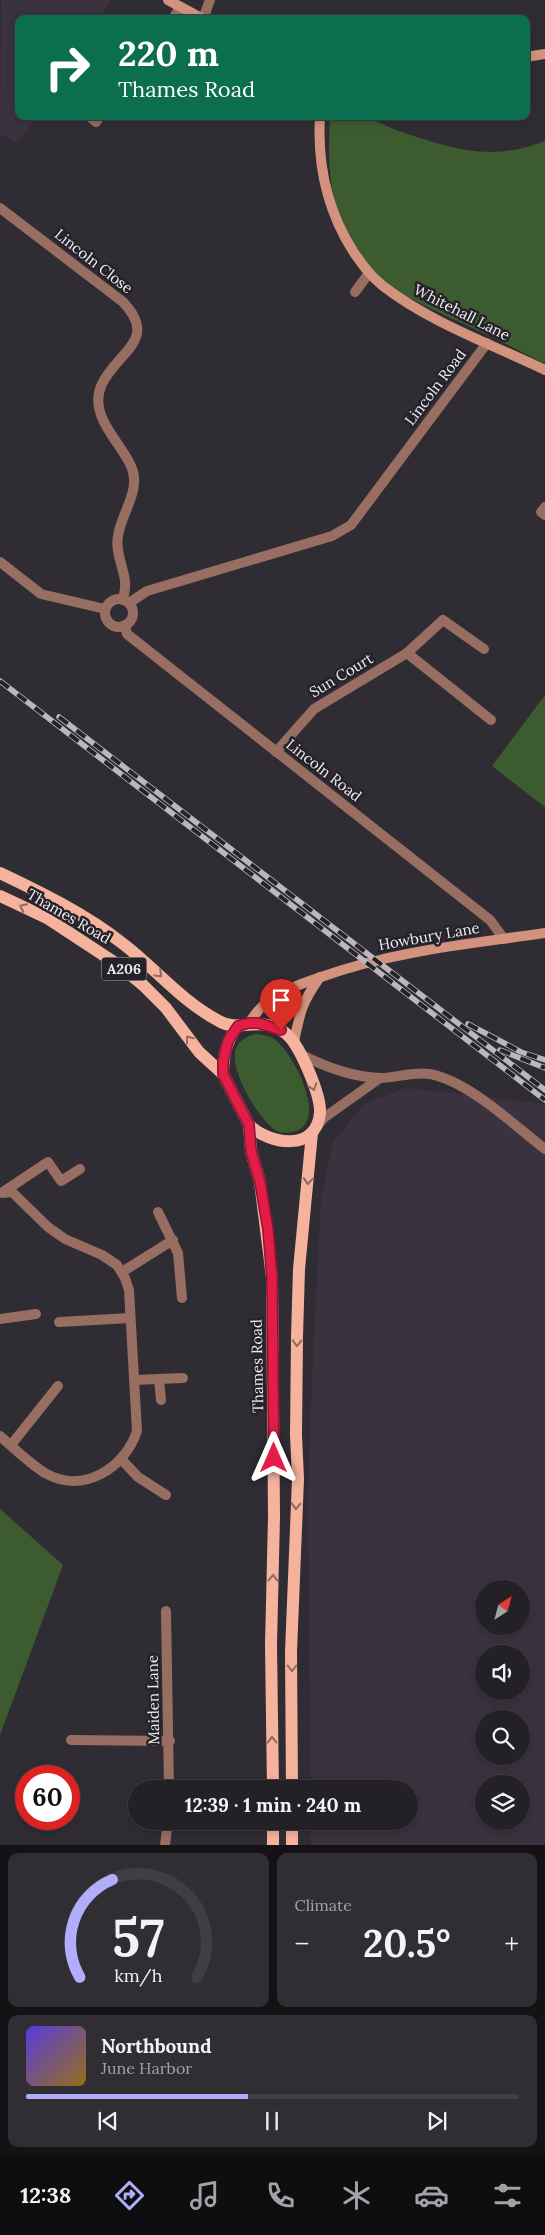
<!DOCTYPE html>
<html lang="en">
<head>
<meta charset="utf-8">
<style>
  :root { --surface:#242126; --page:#302e32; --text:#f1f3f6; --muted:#a3a3a7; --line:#413e43; --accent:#b1adfa }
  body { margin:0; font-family:Lora,serif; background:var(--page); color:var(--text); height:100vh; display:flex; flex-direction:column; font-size:19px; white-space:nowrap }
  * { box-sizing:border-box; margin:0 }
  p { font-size:16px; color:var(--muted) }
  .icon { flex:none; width:28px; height:28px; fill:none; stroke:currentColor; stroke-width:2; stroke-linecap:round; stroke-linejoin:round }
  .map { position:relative; height:1845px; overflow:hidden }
  .drawer { display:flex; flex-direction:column; gap:8px; padding:8px; background:#141215; flex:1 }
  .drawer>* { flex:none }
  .hud { position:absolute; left:15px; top:15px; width:515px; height:105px; border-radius:10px; box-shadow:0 2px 8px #0003,0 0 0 1px var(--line); background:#0b6e4f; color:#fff; overflow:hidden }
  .needle { width:32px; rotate:36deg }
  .tools { position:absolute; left:475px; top:1580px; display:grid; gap:10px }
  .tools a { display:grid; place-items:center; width:55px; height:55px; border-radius:50%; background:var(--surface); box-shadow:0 2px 8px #0003,0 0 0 1px var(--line); font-size:25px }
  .speed { position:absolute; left:15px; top:1765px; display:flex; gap:10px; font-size:25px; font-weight:700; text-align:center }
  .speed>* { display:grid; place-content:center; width:65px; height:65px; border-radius:50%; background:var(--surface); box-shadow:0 2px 8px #0003,0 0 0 1px var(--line); line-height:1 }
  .speed .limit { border:8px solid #d22; background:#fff; color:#111 }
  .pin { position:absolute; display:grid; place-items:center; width:42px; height:42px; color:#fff; margin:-51px -21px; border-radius:50% 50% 50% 0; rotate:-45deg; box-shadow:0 0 5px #0007 }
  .pin .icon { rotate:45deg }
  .me { position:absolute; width:55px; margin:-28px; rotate:0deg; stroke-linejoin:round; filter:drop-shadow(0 0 4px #0008) }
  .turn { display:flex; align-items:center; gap:18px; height:105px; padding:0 20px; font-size:22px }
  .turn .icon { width:65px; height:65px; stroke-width:2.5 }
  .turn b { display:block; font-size:35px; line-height:42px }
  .big { font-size:38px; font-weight:700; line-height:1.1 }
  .drawer .tile { flex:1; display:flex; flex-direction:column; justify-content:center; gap:8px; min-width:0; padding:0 18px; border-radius:10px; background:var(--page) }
  .drawer .dial { align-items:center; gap:0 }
  .dial svg { height:130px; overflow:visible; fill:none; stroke:var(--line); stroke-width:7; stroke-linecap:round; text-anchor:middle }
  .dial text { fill:var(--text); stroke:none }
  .song { display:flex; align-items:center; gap:15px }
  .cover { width:60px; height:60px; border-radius:8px; background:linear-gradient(135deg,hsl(250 70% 55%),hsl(40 70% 35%)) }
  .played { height:5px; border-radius:2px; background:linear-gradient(90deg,var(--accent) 45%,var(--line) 45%) }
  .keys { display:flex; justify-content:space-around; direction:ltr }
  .heat { display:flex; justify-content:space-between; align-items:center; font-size:28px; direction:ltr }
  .drawer .tiles { flex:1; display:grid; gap:8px; grid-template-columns:1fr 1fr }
  .tile:last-child { grid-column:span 2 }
  .trip { position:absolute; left:128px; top:1780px; width:290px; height:50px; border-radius:25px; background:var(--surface); box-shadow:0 2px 8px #0003,0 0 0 1px var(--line); font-weight:700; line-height:50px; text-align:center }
  .dock { display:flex; height:80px; justify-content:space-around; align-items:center; background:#0e0d0f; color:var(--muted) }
  .dock .icon { width:35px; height:35px }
  .dock .current { color:var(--accent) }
  .dock b { font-size:22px; color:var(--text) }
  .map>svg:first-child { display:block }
  .built { fill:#3a323f; fill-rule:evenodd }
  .green { fill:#3c5c2f }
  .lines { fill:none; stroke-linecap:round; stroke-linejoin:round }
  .street { stroke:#976e61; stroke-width:10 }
  .secondary { stroke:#d2927d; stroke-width:10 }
  .primary { stroke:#f5b29d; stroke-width:12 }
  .rail-casing { stroke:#bbb8bd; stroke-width:5.5 }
  .rail { stroke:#262229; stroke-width:4; stroke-dasharray:11; stroke-linecap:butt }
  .oneway { stroke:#8e6a63 }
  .route-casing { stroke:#92132f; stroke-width:12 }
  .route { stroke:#e11d48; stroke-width:9 }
  .labels { text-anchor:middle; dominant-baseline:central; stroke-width:5; stroke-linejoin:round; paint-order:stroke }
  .shield { fill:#262229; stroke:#b3afb5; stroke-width:1 }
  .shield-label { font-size:14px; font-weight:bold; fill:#efecf1 }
  .street-label { font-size:15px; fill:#efecf1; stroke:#262229 }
</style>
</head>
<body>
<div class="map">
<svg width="545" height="1845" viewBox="0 0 545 1845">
  <rect width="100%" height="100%" fill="#302c33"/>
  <g class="built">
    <path d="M1 0H110L100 19H19V116H37L17 143 0 134Z"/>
    <path d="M406 1088 545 1104V1845H311V1821H409V1789H311L308 1501 312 1377 321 1199 333 1142 364 1104ZM484 1589H521V1626H484ZM484 1654H521V1691H484ZM484 1719H521V1756H484ZM484 1784H521V1821H484Z"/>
  </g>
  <g class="green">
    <path d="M330 116C340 116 350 115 360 116 370 117 386 126 396 130 449 148 490 163 545 141V364L500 341 499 336 491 333 487 335C457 320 424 307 395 290 367 273 338 220 332 188 328 165 329 140 330 116Z"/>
    <path d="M545 695V807L492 766Z"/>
    <path d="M256 1034C262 1035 269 1035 274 1039 292 1051 328 1118 297 1131 290 1133 281 1134 275 1130 258 1119 226 1065 237 1046 241 1039 248 1036 256 1034Z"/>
    <path d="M0 1509 63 1565 0 1735Z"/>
  </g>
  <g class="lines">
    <g class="street">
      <path d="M173 19 180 7"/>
      <path d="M203 19 210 0"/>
      <path d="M89 116 96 122 100 116"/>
      <path d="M0 208 123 302C159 340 118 351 102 384 87 415 120 441 131 466 142 490 121 513 118 536 115 551 123 566 125 581 126 587 124 594 123 600"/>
      <path d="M355 292 369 273"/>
      <path d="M545 507 541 512 545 515"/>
      <path d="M0 562 41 594 105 609"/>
      <circle cx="119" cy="613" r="14"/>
      <path d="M129 603 147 591 332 536 351 525 487 343"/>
      <path d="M125 625 127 634 490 920 504 939"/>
      <path d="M407 653 491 720"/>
      <path d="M276 752 314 709 407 653 443 620 484 649"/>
      <path d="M300 1054C325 1067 352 1077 380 1078 397 1078 413 1071 430 1074 468 1081 514 1125 545 1149"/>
      <path d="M317 1126 325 1117 380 1078"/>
      <path d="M3 1192 48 1162 61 1181 80 1169"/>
      <path d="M158 1212 178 1253 182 1298"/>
      <path d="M122 1272 173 1240"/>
      <path d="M0 1319 36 1314"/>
      <path d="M59 1322 130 1318"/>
      <path d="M159 1379 161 1400"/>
      <path d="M134 1380 183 1378"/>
      <path d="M0 1436C14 1448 29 1463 45 1473 83 1495 125 1468 137 1431L129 1290 125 1278 117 1265 102 1255 65 1239 48 1227 12 1192 2 1193"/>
      <path d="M11 1445 58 1386"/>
      <path d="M122 1460 138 1477 166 1495"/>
      <path d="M166 1611 169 1789"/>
      <path d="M71 1740 170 1741"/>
      <path d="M165 1845 168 1821"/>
    </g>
    <g class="secondary">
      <path d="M168 0 203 19"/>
      <path d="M526 57 545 54"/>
      <path d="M320 116C317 165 327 210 353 251 362 264 370 276 383 286 431 323 491 344 545 370"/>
      <path d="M249 1023C254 1016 259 1008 266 1003 283 990 301 984 321 977 393 951 469 944 545 933"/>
      <path d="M294 1042C300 1012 302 1002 320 977"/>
    </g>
    <g class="primary">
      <path d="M0 873C42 893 85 914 122 943 155 968 181 1001 219 1021 239 1033 260 1015 284 1032 299 1042 321 1095 320 1113 316 1152 270 1145 249 1125L223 1074 199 1052 166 1008 143 985 120 966 47 918 0 896"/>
      <path d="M223 1074C223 1056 226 1041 238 1026"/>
      <path d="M249 1125 251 1151 260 1182 272 1277 274 1517 271 1645 273 1789"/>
      <path d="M292 1789 291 1652 298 1479 296 1435 297 1337 299 1269 312 1133"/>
      <path d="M273 1821V1845"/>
      <path d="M292 1821V1845"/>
    </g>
    <g class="rail-casing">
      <g id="rail">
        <path d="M0 681 545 1100"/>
        <path d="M59 717 545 1090"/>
        <path d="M468 1024 521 1052 545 1060"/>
        <path d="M500 1050 545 1068"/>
      </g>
    </g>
    <use href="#rail" class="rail"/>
  </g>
  <defs><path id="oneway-chevron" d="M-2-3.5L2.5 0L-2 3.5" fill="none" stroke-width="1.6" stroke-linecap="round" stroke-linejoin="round" transform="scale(1.25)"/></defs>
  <g class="oneway">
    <use href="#oneway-chevron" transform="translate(23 907) rotate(-154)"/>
    <use href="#oneway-chevron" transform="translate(159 974) rotate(43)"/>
    <use href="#oneway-chevron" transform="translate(189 1039) rotate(-127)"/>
    <use href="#oneway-chevron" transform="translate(313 1087) rotate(71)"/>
    <use href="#oneway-chevron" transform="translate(308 1181) rotate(95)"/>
    <use href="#oneway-chevron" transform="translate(297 1343) rotate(91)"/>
    <use href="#oneway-chevron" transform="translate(296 1506) rotate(92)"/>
    <use href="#oneway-chevron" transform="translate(273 1578) rotate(-89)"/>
    <use href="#oneway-chevron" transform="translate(292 1668) rotate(90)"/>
    <use href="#oneway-chevron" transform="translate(272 1740) rotate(-91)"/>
  </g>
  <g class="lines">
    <g class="route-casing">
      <path id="route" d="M274 1458 272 1277 268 1229 260 1182 251 1151 249 1125 223 1074V1061L228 1041 238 1026 249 1023H258L281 1030"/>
    </g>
    <use href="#route" class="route"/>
  </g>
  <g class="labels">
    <rect class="shield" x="101.5" y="957.5" width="45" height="23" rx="4"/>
    <g class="shield-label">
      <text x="124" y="969">A206</text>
    </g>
    <g class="street-label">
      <text transform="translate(94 261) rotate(38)">Lincoln Close</text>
      <text transform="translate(462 312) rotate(27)">Whitehall Lane</text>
      <text transform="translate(435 387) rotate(-53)">Lincoln Road</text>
      <text transform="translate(341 675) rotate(-31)">Sun Court</text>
      <text transform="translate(324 770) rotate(38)">Lincoln Road</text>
      <text transform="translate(69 916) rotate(30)">Thames Road</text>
      <text transform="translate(429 936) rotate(-10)">Howbury Lane</text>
      <text transform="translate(257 1366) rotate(-91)">Thames Road</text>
      <text transform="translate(153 1700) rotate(-91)">Maiden Lane</text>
    </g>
  </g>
</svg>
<div class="tools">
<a><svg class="needle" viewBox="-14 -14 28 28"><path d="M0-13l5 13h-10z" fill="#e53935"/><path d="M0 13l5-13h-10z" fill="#a3a3a7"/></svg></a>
<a><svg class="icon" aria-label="sound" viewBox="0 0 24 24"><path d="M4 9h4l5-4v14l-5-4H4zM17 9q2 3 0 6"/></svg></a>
<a><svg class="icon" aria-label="search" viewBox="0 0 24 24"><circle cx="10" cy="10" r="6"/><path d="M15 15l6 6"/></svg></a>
<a><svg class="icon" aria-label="layers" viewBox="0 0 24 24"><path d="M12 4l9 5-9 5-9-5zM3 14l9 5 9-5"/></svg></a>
</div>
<div class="speed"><div class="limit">60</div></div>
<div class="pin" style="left:281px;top:1030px;background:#d93025"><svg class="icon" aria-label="arrive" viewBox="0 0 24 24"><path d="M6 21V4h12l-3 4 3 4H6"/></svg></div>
<svg class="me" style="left:274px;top:1458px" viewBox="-20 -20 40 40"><path d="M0-17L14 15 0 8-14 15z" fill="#e11d48" stroke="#fff" stroke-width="4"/></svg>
<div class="trip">12:39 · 1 min · 240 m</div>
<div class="hud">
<div class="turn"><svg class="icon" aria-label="right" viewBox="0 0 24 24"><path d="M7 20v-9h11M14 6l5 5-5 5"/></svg><div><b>220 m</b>Thames Road</div></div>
</div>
</div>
<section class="drawer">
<div class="tiles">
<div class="tile dial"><svg viewBox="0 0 100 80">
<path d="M14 69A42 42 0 1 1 86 69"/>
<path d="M14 69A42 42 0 0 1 34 9" stroke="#b1adfa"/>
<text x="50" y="56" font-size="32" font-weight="700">57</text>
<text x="50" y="72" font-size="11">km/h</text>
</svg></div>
<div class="tile"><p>Climate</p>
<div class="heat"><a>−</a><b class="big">20.5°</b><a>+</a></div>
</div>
<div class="tile">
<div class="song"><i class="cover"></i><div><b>Northbound</b><p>June Harbor</p></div></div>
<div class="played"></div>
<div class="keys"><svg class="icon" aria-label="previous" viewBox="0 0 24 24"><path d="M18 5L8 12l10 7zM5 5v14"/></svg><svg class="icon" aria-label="pause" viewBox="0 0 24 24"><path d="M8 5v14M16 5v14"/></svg><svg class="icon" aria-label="next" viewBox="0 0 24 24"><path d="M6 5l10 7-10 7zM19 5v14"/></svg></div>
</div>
</div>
</section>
<nav class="dock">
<b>12:38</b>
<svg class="icon current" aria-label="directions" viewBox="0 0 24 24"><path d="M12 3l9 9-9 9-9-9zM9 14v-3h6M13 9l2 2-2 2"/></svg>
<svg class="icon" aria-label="music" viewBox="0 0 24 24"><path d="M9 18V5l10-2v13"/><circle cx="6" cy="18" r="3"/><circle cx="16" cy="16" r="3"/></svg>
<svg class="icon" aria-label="phone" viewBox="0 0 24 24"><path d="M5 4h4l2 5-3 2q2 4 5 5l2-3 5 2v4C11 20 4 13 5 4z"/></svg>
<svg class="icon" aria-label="climate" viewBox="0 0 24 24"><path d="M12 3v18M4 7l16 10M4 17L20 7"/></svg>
<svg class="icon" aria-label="car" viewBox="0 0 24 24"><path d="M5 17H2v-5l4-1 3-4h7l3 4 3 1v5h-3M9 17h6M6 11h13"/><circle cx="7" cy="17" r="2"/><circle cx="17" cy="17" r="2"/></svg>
<svg class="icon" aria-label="filters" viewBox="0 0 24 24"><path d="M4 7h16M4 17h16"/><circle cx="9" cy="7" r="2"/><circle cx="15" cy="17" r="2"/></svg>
</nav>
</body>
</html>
